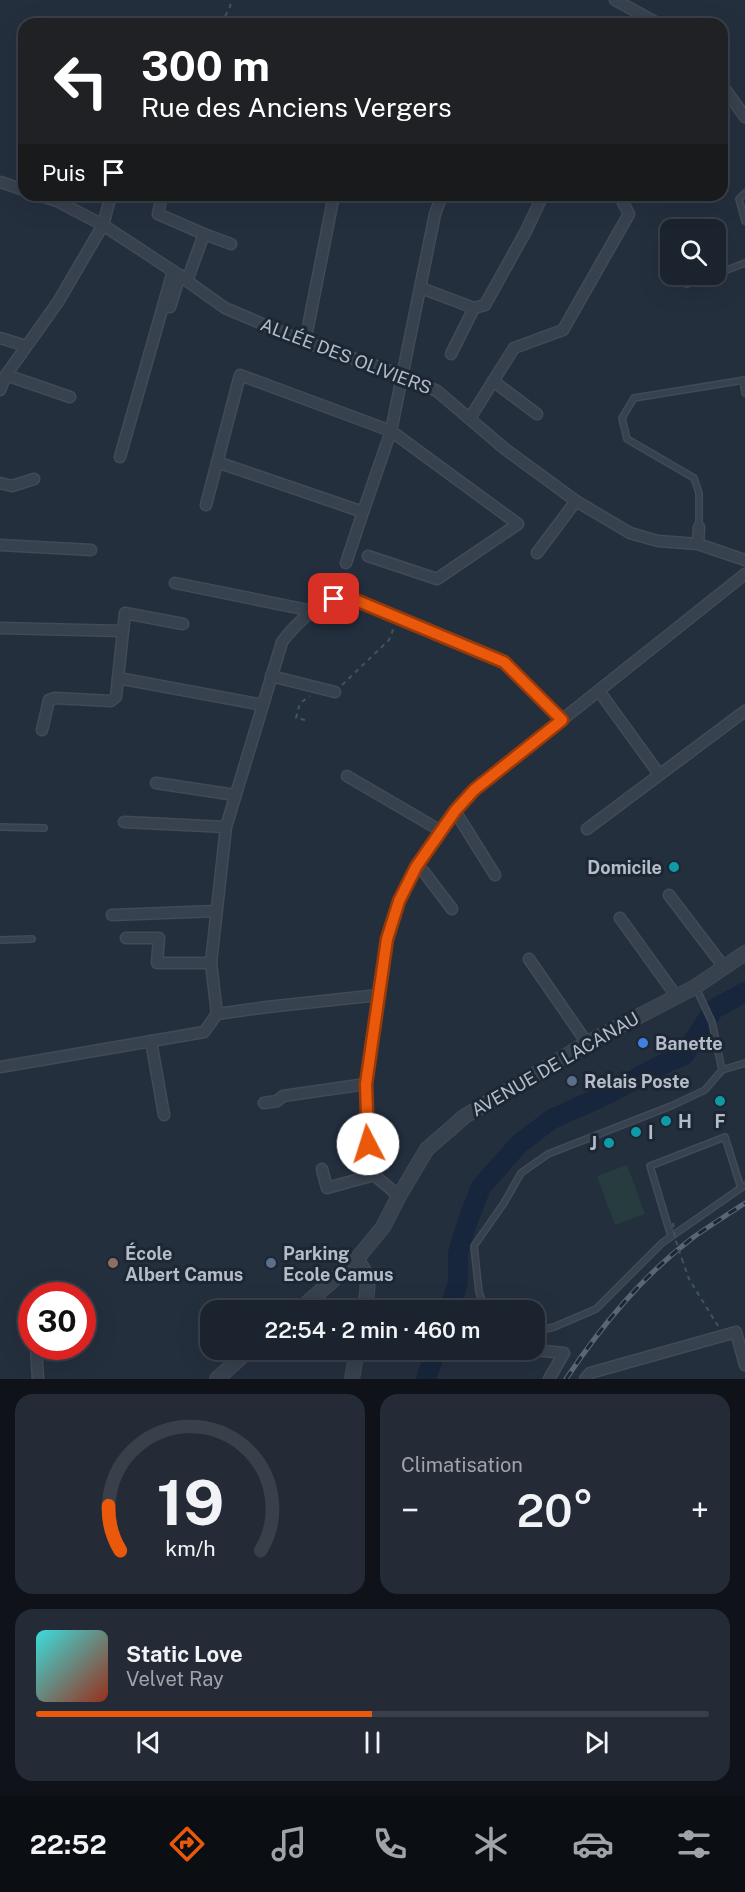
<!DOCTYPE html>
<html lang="fr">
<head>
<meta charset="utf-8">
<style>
  :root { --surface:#1b232e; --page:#242b36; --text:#f1f3f6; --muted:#a0a4aa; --line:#39404a; --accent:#ea580c }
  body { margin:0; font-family:"Public Sans",sans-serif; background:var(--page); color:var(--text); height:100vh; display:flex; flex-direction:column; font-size:22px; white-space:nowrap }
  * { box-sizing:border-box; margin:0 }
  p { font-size:20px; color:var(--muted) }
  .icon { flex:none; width:33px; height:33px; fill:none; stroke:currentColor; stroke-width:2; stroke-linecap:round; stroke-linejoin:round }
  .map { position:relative; height:1379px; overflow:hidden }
  .drawer { display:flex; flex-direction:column; gap:15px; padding:15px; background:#0f1319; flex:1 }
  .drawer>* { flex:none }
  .top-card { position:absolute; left:18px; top:18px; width:710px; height:183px; border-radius:18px; box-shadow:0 6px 24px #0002,0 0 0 2px var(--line); background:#202124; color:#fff; overflow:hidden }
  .controls { position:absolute; left:660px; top:219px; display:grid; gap:12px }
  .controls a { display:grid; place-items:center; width:66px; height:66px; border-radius:12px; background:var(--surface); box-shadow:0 6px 24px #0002,0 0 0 2px var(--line); font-size:30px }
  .speed { position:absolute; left:18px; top:1282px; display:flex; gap:12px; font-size:30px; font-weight:700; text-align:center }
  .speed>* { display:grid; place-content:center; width:78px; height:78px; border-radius:50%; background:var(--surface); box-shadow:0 6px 24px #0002,0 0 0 2px var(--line); line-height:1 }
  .speed .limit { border:9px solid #d22; background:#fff; color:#111 }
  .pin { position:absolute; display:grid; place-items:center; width:51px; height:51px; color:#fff; margin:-26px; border-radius:12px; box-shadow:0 3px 9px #0006 }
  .me { position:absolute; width:66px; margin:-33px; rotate:355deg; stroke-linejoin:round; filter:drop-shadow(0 0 4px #0008) }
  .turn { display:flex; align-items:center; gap:21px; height:126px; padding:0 24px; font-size:27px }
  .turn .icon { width:78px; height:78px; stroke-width:2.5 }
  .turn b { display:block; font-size:42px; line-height:51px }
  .then { display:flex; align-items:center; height:57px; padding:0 24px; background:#0003; gap:12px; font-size:22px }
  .big { font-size:45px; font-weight:600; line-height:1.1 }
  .drawer .tile { flex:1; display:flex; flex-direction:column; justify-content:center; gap:9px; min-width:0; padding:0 21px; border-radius:18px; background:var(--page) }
  .drawer .dial { align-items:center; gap:0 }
  .dial svg { height:156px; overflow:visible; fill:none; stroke:var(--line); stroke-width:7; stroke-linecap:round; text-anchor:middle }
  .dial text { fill:var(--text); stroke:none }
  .song { display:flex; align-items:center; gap:18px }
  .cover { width:72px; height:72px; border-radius:9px; background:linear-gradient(135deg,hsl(180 70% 55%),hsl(10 70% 35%)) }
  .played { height:6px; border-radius:3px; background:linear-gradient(90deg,var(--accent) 50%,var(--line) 50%) }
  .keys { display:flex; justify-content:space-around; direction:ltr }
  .heat { display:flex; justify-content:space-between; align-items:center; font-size:33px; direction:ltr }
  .drawer .tiles { flex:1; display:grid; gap:15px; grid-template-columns:1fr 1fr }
  .tile:last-child { grid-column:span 2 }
  .trip { position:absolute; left:200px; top:1300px; width:345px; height:60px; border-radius:18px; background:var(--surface); box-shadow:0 6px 24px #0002,0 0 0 2px var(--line); font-weight:600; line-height:60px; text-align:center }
  .menu { display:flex; height:96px; justify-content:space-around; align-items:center; background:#0b0e12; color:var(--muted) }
  .menu .icon { width:42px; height:42px }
  .menu .selected { color:var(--accent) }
  .menu b { font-size:27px; color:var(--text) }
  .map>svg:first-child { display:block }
  .green { fill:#263c3f }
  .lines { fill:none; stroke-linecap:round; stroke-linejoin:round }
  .river { stroke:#17263c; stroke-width:20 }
  .service-casing { stroke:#414a57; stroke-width:8 }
  .minor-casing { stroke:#414a57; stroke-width:13 }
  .tertiary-casing { stroke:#414a57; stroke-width:16 }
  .path { stroke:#3f5557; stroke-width:2; stroke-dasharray:4.5 4.5; stroke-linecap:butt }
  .service { stroke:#38414e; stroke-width:5 }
  .minor { stroke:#38414e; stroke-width:10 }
  .tertiary { stroke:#38414e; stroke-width:14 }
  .rail-casing { stroke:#5a6575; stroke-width:5 }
  .rail { stroke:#1d2633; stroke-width:3; stroke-dasharray:9; stroke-linecap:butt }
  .path-bridge { stroke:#3f5557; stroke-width:2; stroke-dasharray:4.5 4.5; stroke-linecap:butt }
  .route-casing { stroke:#983908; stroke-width:15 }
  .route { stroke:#ea580c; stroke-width:10 }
  .culture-dot { fill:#0f9aa8; stroke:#1d2633; stroke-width:2 }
  .shop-dot { fill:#3f7fe0; stroke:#1d2633; stroke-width:2 }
  .service-dot { fill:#5c6f8a; stroke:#1d2633; stroke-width:2 }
  .education-dot { fill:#8d6e63; stroke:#1d2633; stroke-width:2 }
  .labels { text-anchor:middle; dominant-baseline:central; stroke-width:6; stroke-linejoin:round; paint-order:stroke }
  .street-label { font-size:18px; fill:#b4bcc9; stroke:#1d2633 }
  .poi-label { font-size:18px; font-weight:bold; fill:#b4bcc9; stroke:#1d2633; text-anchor:start }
</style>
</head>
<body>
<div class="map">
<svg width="745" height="1379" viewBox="0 0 745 1379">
  <rect width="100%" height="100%" fill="#242f3e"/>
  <path class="green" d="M627 1165 645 1214 615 1225 597 1176Z"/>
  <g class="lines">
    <g class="river">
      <path d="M449 1311 458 1283V1253L468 1220 481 1187 519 1144 552 1119 610 1093 657 1067 684 1055 714 1009 745 992"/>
      <path d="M426 1379 436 1350"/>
    </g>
    <g class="service-casing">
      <g id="service">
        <path d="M745 193 739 199 745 221"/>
        <path d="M716 274 745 263"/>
        <path d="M687 284 714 274"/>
        <path d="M743 380 745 393"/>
        <path d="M699 527V493L694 478 627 439 622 418 634 398 745 380"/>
        <path d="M0 827 44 828"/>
        <path d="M0 940 32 939"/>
        <path d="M696 988 712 1022 722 1070"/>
        <path d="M671 1236 650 1166 725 1137 741 1188"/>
        <path d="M486 1311 479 1292 474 1246 504 1203 521 1173 548 1154 671 1106 705 1090 722 1070 745 1063"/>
        <path d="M534 1332 554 1327 596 1309 662 1243 745 1185"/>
      </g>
    </g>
    <g class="minor-casing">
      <g id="minor">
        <path d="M615 0 659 24"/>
        <path d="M722 85 745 117"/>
        <path d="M0 182 24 190"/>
        <path d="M39 195 57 201 103 225 173 271 225 308 305 342 402 375 437 391 505 449 576 501 630 533 658 541 698 544 745 560"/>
        <path d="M162 195 158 214 204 234 187 281"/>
        <path d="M204 234 231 244"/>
        <path d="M421 288 474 308 485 305 526 231 543 195"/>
        <path d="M170 307 180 275"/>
        <path d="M0 338 26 346"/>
        <path d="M305 342 334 195"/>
        <path d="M451 354 474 308"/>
        <path d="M6 375 70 397"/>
        <path d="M493 381 537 414"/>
        <path d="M0 390 6 375 58 302 103 225 111 195"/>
        <path d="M470 418 514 348 563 330 629 214 619 195"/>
        <path d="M120 457 173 271"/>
        <path d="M217 462 363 512 391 431 435 214 442 195"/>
        <path d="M0 483 12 486 34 479"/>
        <path d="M206 505 240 375 391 431 518 524 437 579 368 556"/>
        <path d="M698 544 699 527"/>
        <path d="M0 545 91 550"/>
        <path d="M537 553 576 501"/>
        <path d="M346 563 363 512"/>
        <path d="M175 583 313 611"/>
        <path d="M0 628 123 631 118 678 263 705"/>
        <path d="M123 631 125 613 183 624"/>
        <path d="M271 676 335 692"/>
        <path d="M599 691 659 774"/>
        <path d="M42 730 49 700 55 698 111 701 116 697 118 678"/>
        <path d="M347 776 441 831"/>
        <path d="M156 783 235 795"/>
        <path d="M455 811 495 875"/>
        <path d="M124 822 226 827"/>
        <path d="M587 829 745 711"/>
        <path d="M416 867 424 872 452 909"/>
        <path d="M669 895 724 967"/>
        <path d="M112 915 216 911"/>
        <path d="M620 918 677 997"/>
        <path d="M126 938H159L157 963H211"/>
        <path d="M529 959 587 1043"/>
        <path d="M217 1014 211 963 226 827 282 642C293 627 315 605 334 599 339 597 348 599 353 599L504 661 562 719"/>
        <path d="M151 1041 164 1115"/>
        <path d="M0 1067 204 1032 217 1014 267 1007 379 995"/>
        <path d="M264 1103 277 1101 283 1096 366 1084"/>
        <path d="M322 1169 327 1188 374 1175"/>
        <path d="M399 1196 374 1175 368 1144 366 1084 387 939 399 901 416 867 455 811 474 790 745 574"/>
        <path d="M36 1347 38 1379"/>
        <path d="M534 1350 564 1353 549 1379"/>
        <path d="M585 1379 590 1373 736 1332 745 1365"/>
      </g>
    </g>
    <g class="tertiary-casing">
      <g id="tertiary">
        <path d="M356 1260C372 1277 368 1289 364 1311"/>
        <path d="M298 1311 356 1260 383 1227 399 1196 427 1149 465 1116 587 1043 695 987 745 953"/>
        <path d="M217 1379 249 1350"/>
        <path d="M352 1379 357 1350"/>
      </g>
    </g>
    <g class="path">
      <path d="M221 24 230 7 231 0"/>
      <path d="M342 685 389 640 394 627"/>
      <path d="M305 720 296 718 300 703 310 696"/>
      <path d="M682 1259 689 1279 718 1326"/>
    </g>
    <use href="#service" class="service"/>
    <use href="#minor" class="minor"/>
    <use href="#tertiary" class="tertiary"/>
    <g class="rail-casing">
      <path id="rail" d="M566 1379C602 1325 642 1276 695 1236 711 1225 728 1214 745 1203"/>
    </g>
    <use href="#rail" class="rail"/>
    <path class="path-bridge" d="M673 1223 675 1238 682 1259"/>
  </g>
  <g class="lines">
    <g class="route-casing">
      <path id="route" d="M334 599H353L504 662 562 720 474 790 455 811 416 867 399 901 387 939 366 1084 368 1144"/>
    </g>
    <use href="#route" class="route"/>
  </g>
  <g class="culture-dot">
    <circle cx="674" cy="867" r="6"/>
    <circle cx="720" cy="1101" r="6"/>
    <circle cx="666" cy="1121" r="6"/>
    <circle cx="636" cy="1132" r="6"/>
    <circle cx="609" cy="1143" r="6"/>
  </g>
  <circle class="shop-dot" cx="643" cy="1043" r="6"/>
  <g class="service-dot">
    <circle cx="572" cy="1081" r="6"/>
    <circle cx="271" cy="1263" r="6"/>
  </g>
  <circle class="education-dot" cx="113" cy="1263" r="6"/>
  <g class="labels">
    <g class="street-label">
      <text transform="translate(346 356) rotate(21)">ALLÉE DES OLIVIERS</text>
      <text transform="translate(555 1064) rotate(-30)">AVENUE DE LACANAU</text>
    </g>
    <g class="poi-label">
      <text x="662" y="867" text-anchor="end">Domicile</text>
      <text x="655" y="1043">Banette</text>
      <text x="584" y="1081">Relais Poste</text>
      <text x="678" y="1121">H</text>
      <text x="720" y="1121" text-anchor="middle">F</text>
      <text x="648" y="1132">I</text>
      <text x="597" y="1143" text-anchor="end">J</text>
      <text x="125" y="1253">École<tspan x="125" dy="21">Albert Camus</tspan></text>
      <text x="283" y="1253">Parking<tspan x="283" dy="21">Ecole Camus</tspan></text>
    </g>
  </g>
</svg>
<div class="controls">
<a><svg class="icon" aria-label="search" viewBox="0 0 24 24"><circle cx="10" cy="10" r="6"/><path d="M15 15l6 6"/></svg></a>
</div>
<div class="speed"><div class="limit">30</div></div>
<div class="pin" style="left:334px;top:599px;background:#d93025"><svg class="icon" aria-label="arrive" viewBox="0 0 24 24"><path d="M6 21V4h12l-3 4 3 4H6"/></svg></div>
<svg class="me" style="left:368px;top:1144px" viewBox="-20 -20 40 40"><circle r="19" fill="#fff"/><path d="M0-13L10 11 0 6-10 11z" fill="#ea580c"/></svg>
<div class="trip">22:54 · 2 min · 460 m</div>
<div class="top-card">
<div class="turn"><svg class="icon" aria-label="left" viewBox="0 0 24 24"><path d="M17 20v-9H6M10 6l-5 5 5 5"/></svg><div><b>300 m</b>Rue des Anciens Vergers</div></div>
<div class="then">Puis<svg class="icon" aria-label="arrive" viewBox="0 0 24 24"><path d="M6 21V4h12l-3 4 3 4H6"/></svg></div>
</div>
</div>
<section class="drawer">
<div class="tiles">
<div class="tile dial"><svg viewBox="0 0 100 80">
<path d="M14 69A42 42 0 1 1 86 69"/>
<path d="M14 69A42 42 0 0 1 8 46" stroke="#ea580c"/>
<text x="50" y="56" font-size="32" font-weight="700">19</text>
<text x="50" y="72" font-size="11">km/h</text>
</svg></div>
<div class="tile"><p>Climatisation</p>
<div class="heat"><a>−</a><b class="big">20°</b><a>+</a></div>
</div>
<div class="tile">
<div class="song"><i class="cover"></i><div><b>Static Love</b><p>Velvet Ray</p></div></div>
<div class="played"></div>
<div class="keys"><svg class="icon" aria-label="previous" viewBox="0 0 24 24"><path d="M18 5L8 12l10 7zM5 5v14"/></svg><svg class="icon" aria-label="pause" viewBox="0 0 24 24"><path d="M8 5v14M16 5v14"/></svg><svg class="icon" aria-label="next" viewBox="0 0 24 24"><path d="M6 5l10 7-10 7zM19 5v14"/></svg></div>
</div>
</div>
</section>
<nav class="menu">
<b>22:52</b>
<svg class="icon selected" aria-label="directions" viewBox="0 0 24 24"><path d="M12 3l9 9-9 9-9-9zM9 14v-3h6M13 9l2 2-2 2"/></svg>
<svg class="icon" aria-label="music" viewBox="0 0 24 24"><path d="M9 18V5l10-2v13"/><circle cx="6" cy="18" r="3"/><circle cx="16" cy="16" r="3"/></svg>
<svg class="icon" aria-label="phone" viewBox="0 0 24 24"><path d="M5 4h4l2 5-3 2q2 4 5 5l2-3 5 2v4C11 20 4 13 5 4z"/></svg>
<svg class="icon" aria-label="climate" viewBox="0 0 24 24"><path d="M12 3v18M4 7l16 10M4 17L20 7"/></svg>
<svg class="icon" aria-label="car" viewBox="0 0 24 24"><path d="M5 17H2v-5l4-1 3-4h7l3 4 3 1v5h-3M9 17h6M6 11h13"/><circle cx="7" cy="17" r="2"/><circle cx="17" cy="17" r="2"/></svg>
<svg class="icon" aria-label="filters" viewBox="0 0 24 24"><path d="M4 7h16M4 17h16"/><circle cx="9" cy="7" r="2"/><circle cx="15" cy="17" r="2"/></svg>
</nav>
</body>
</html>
